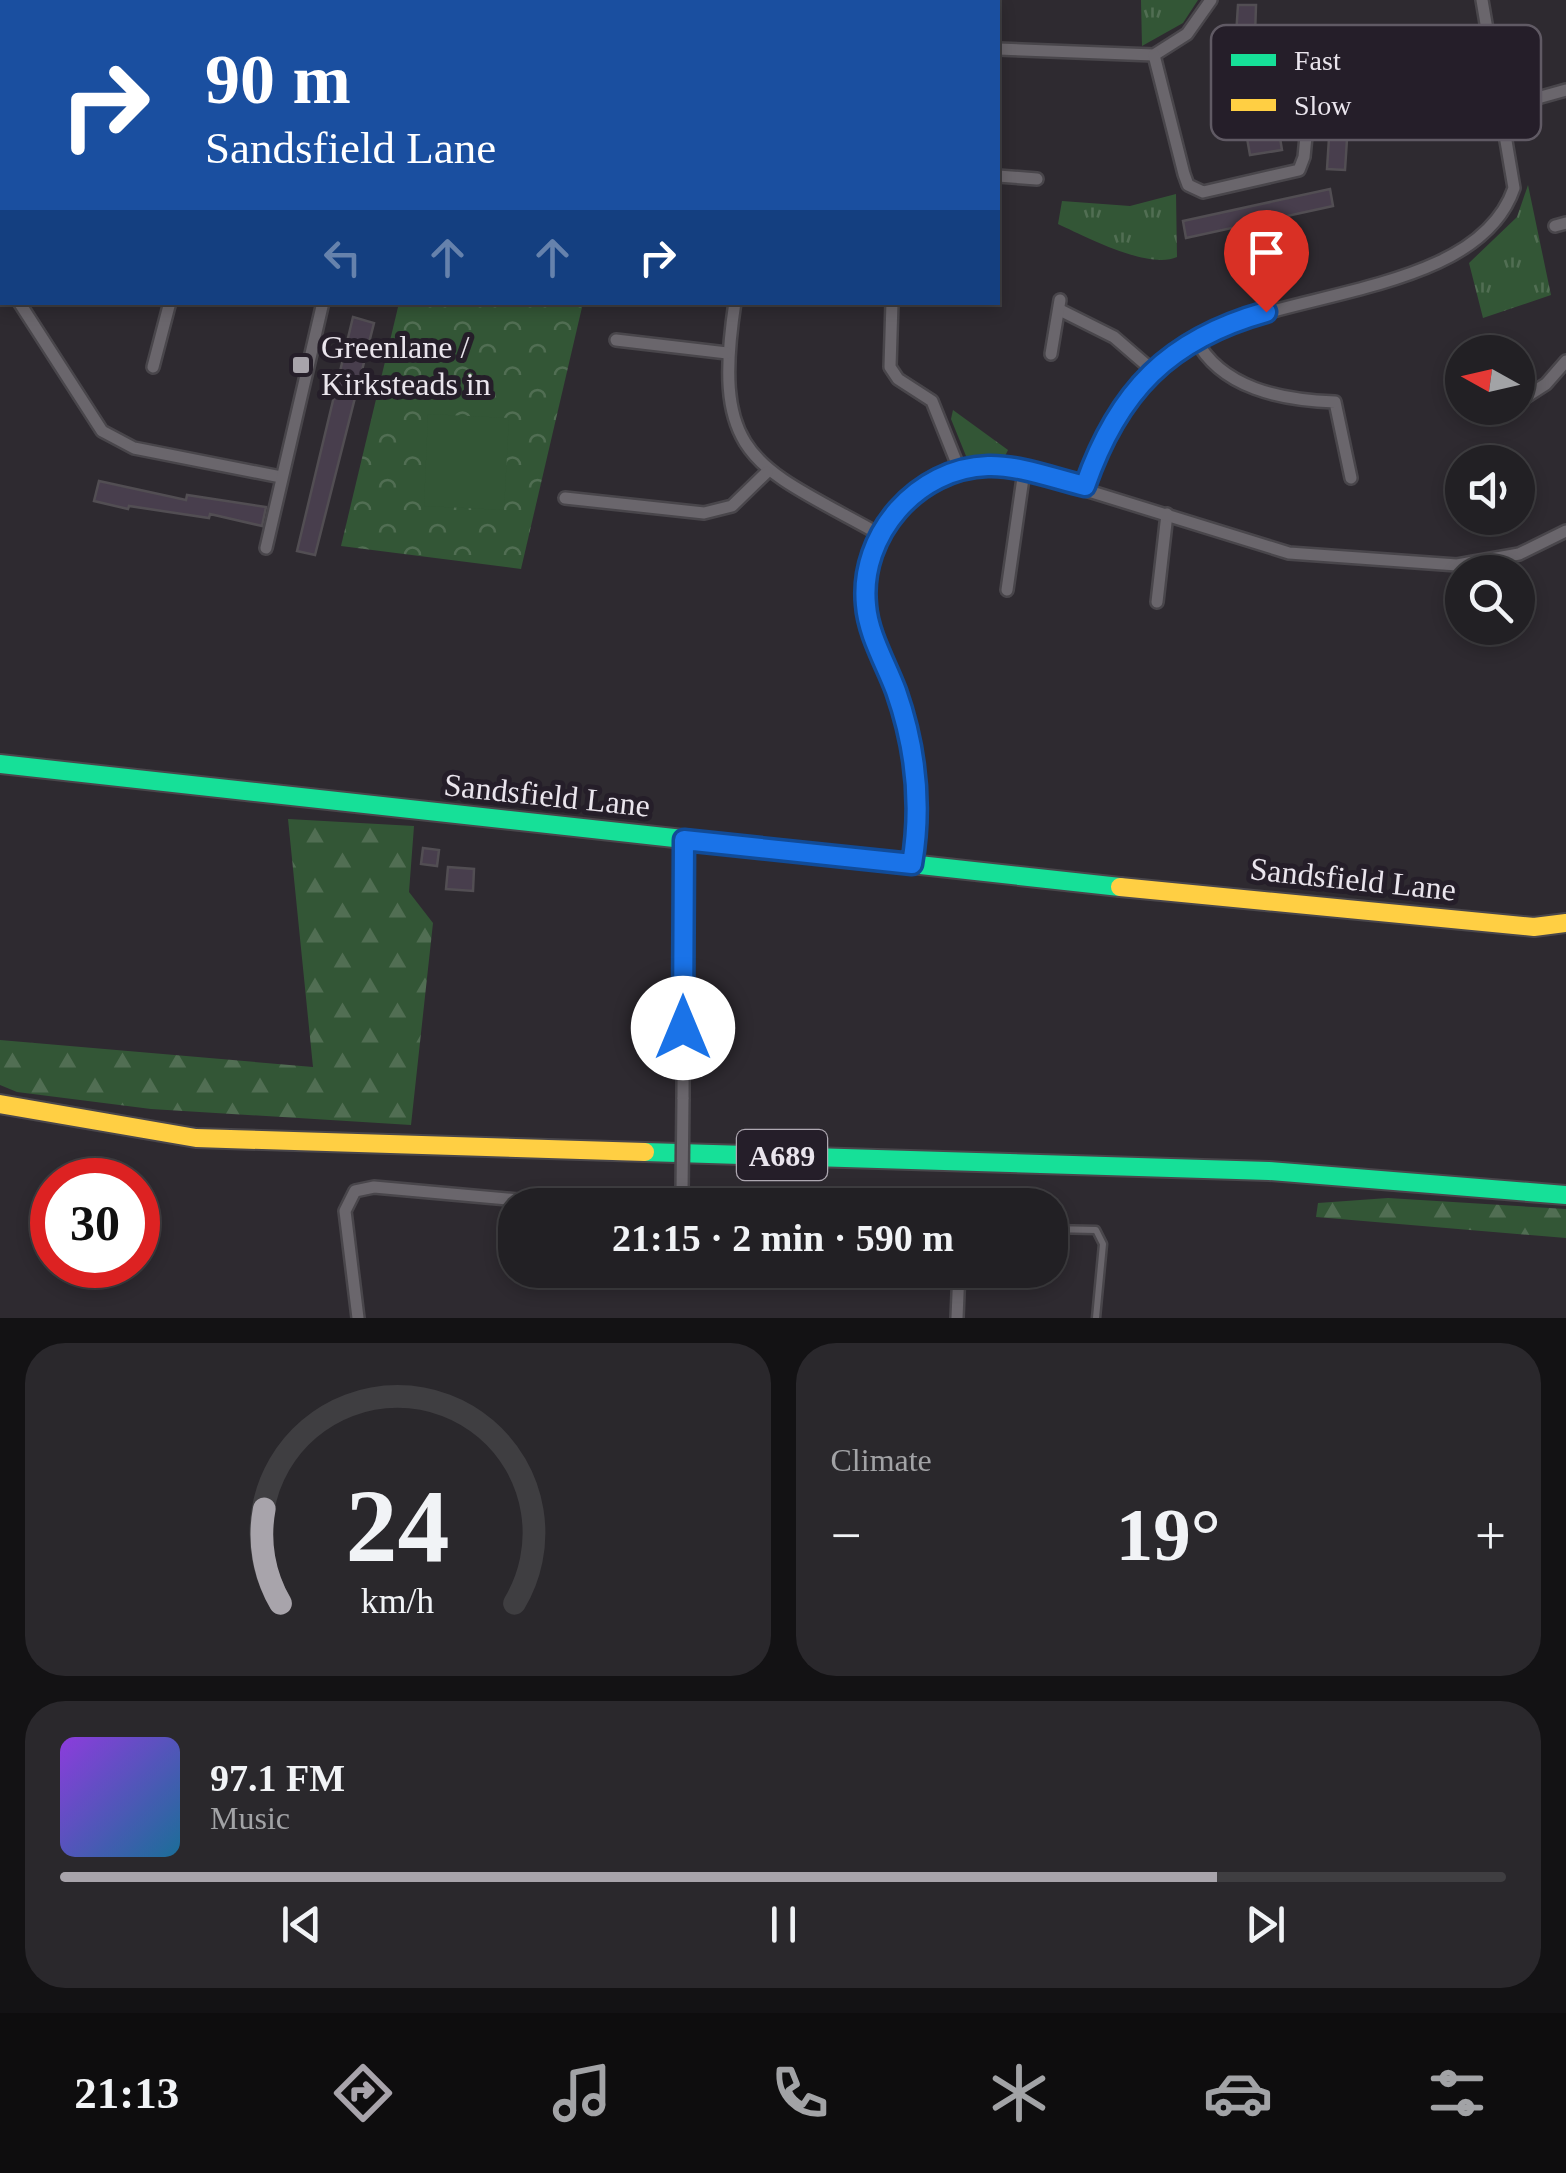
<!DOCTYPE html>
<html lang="en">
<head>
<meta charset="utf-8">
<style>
  :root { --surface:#222024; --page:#2a282c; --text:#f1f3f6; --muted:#a2a3a6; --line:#3f3e41; --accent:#a8a4ab }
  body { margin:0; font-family:Georgia,serif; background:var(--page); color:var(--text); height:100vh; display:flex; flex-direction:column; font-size:38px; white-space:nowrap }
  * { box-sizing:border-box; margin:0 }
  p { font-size:32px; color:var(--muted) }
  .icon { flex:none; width:55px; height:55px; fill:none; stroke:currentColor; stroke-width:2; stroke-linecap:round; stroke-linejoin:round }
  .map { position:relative; height:1318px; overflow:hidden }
  .details { display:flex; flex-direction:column; gap:25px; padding:25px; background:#131214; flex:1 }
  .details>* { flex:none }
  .top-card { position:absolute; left:0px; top:0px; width:1000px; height:305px; box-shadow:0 5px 15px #0003,0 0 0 2px var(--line); background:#1a4fa0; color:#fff; overflow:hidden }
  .needle { width:65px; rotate:278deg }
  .controls { position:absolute; left:1445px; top:335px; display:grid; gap:20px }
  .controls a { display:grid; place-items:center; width:90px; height:90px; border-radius:50%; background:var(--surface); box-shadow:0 5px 15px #0003,0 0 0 2px var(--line); font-size:50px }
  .speed { position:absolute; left:30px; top:1158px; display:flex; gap:20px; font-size:50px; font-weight:700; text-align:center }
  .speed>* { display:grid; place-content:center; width:130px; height:130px; border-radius:50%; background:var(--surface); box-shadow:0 5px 15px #0003,0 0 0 2px var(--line); line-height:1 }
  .speed .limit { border:15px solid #d22; background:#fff; color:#111 }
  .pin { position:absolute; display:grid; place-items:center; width:85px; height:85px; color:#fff; margin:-102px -42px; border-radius:50% 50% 50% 0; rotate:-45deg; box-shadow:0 0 10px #0007 }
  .pin .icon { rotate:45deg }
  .me { position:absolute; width:110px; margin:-55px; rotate:0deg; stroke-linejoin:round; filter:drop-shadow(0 0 8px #0008) }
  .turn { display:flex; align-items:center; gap:35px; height:210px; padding:0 40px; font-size:45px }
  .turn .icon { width:130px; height:130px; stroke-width:2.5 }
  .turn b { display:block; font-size:70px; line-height:85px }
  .lanes { display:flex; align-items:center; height:95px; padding:0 40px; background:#0003; justify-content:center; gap:50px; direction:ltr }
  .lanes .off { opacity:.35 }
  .big { font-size:75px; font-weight:700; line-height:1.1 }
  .details .tile { flex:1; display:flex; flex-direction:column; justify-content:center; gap:15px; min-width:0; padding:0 35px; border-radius:40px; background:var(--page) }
  .details .dial { align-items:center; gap:0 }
  .dial svg { height:260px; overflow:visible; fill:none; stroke:var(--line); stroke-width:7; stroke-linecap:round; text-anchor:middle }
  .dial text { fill:var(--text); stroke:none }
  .song { display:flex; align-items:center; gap:30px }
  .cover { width:120px; height:120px; border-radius:15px; background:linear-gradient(135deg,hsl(270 70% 55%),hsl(200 70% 35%)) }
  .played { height:10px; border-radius:5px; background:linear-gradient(90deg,var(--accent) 80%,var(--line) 80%) }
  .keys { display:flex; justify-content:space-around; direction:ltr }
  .heat { display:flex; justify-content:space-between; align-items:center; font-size:55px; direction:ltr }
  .details .tiles { flex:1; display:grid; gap:25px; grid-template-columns:1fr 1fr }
  .tile:last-child { grid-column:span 2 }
  .trip { position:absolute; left:498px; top:1188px; width:570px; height:100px; border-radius:40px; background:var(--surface); box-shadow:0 5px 15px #0003,0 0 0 2px var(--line); font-weight:700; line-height:100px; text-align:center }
  .tab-bar { display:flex; height:160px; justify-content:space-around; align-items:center; background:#0e0d0e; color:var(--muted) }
  .tab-bar .icon { width:70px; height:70px }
  .tab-bar .on { color:var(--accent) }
  .tab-bar b { font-size:45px; color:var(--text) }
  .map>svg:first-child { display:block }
  .grass { fill:url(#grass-tufts) }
  .forest { fill:url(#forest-firs) }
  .park { fill:url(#park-crowns) }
  .pitch { fill:#335636 }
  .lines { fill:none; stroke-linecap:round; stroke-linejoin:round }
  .stream { stroke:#4f74b0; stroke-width:4 }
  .building { fill:#483e4d; stroke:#524e53; stroke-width:2.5 }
  .lane-casing { stroke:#49464b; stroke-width:11 }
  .street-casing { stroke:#49464b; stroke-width:16 }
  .fast-casing { stroke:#49464b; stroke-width:22 }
  .slow-casing { stroke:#49464b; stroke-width:22 }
  .lane { stroke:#6a666c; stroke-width:6 }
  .street { stroke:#6a666c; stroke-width:11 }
  .fast { stroke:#16e098; stroke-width:18 }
  .slow { stroke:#ffcf43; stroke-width:18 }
  .street-bridge-casing { stroke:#49464b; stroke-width:16; stroke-linecap:butt }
  .street-bridge { stroke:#6a666c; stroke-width:11 }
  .route-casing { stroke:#114b97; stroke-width:25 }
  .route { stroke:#1a73e8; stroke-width:18 }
  .poi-dot { fill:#a8a4ab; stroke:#251e29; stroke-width:4 }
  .labels { text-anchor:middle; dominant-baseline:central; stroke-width:10; stroke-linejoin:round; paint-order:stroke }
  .shield { fill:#251e29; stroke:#afa9b2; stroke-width:2.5 }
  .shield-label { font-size:30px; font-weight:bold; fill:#eae5ed }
  .poi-label { font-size:32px; fill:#eae5ed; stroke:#251e29; text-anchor:start }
  .street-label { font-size:32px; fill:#eae5ed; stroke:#251e29 }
  .key { fill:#251e29; stroke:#605a64; stroke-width:2.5 }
  .key-label { font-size:28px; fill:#eae5ed }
</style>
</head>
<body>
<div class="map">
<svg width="1566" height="1318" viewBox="0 0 1566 1318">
  <defs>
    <pattern id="grass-tufts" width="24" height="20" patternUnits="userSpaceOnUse" patternTransform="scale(2.5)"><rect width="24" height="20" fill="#335636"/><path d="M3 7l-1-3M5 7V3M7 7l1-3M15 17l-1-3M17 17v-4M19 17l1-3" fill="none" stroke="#516e53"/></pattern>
    <pattern id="forest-firs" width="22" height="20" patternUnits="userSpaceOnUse" patternTransform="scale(2.5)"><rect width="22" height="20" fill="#335636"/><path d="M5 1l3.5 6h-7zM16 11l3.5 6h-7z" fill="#516e53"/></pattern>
    <pattern id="park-crowns" width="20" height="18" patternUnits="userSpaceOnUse" patternTransform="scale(2.5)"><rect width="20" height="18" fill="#335636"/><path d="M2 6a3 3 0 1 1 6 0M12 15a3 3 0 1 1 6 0" fill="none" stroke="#516e53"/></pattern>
  </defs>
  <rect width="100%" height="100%" fill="#2e2a30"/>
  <g class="grass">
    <path d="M1141 0H1198L1183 23 1142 46Z"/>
    <path d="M1528 185 1551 295 1483 318 1469 263 1517 217Z"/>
    <path d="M1176 194 1177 257C1149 270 1086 237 1058 224L1062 201 1130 206Z"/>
    <path d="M953 410 1008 450 1004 458 966 456 951 419Z"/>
  </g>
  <g class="forest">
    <path d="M288 819 414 826 409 892 433 923 411 1125 151 1109 17 1092 0 1085V1040L313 1067Z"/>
    <path d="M1388 1198 1566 1209V1238L1316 1217 1318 1203Z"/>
  </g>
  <g class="park">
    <path d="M471 0H653L471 2Z"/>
    <path d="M399 303H583L521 569 341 546Z"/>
  </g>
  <path class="pitch" d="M428 414 509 418 504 510 424 506Z"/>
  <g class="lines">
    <path class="stream" d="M614 2V0"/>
  </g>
  <g class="building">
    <path d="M1238 5H1256L1255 36H1236Z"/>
    <path d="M1279 132 1282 150 1250 155 1247 138Z"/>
    <path d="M1329 138 1347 139 1345 170 1327 169Z"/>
    <path d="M1330 189 1333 206 1186 238 1183 221Z"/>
    <path d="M353 317 374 323 315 555 297 551Z"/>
    <path d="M99 481 186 500 187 495 266 507 262 526 210 514 209 518 129 506 128 509 94 501Z"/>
    <path d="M423 848 439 850 437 866 421 864Z"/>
    <path d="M448 867 474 869 473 891 446 889Z"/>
  </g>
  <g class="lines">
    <g class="lane-casing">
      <path id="lane" d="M1050 1229 1096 1230 1103 1244 1096 1318"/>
    </g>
    <g class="street-casing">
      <g id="street">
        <path d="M128 0 151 2"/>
        <path d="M245 2 246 0"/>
        <path d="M396 2V0"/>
        <path d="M744 2V0"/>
        <path d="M930 2V0"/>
        <path d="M998 49 1154 55 1187 34 1211 0"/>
        <path d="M1154 55 1184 174 1188 185 1203 192 1299 170 1304 157 1313 64"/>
        <path d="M1311 79 1348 81"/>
        <path d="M1502 108 1566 90"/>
        <path d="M998 176 1037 179"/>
        <path d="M0 221 2 220"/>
        <path d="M1555 226 1566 223"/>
        <path d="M0 274 2 277"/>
        <path d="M19 302 102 431 134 448 281 477"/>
        <path d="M735 302C711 460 755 465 879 534"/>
        <path d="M892 302 890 367 898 379 932 401 960 471"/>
        <path d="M1060 310 1114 337 1151 369"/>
        <path d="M1195 338C1221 389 1282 400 1335 402L1351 478"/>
        <path d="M616 340 727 353"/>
        <path d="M1051 354 1060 300"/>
        <path d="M153 367 170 302"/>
        <path d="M1518 402 1546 384 1566 361"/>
        <path d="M1491 408H1493"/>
        <path d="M1085 486C1101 438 1132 378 1176 349 1268 288 1476 300 1514 188L1482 0"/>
        <path d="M565 498 704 513 732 506 767 472"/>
        <path d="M266 548 323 302"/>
        <path d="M1007 590 1024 471"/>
        <path d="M1157 602 1167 514"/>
        <path d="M912 864C917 832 920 797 916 765 906 675 812 574 911 498 947 470 980 464 1024 471L1289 553 1457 565 1519 554 1566 531"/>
        <path d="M683 1099 684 840"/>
        <path d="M358 1318 345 1211 355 1191 374 1187 573 1205"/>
        <path d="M957 1318 959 1270"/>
      </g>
    </g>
    <g class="fast-casing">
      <g id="fast">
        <path d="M0 764 1120 887"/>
        <path d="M645 1152 1269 1171 1566 1195"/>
      </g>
    </g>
    <g class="slow-casing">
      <g id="slow">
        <path d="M1120 887 1534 927 1566 923"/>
        <path d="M0 1104 196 1138 645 1152"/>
      </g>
    </g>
    <use href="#lane" class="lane"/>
    <use href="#street" class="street"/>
    <use href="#fast" class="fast"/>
    <use href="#slow" class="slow"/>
    <g class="street-bridge-casing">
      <path id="street-bridge" d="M682 1192 683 1099"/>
    </g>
    <use href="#street-bridge" class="street-bridge"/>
  </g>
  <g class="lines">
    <g class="route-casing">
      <path id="route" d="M683 1028 684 840 912 864C922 805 916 748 896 691 886 664 868 634 866 605 859 535 917 468 988 466 1019 465 1055 479 1085 486 1118 391 1169 339 1266 312"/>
    </g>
    <use href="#route" class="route"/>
  </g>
  <rect class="poi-dot" x="291" y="355" width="20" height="20" rx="5"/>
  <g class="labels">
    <rect class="shield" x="737" y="1130" width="90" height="50" rx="8"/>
    <g class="shield-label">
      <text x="782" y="1155">A689</text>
    </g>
    <g class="poi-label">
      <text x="321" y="347">Greenlane /<tspan x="321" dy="37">Kirksteads in</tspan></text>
    </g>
    <g class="street-label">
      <text transform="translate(547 795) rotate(6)">Sandsfield Lane</text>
      <text transform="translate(1353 879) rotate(6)">Sandsfield Lane</text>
    </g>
  </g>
  <rect x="1211" y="25" width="330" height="115" rx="15" class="key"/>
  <rect x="1231" y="54" width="45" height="12" fill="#16e098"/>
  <rect x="1231" y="99" width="45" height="12" fill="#ffcf43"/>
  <g class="key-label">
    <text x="1294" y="70">Fast</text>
    <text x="1294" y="115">Slow</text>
  </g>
</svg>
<div class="controls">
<a><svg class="needle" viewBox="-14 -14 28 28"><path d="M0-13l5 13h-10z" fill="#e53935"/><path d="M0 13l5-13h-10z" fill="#a2a3a6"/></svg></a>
<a><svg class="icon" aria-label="sound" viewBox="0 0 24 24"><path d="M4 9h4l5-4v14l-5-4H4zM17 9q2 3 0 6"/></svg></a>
<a><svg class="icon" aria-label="search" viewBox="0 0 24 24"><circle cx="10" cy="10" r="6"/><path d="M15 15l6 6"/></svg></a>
</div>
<div class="speed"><div class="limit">30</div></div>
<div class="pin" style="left:1266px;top:312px;background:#d93025"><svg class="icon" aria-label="arrive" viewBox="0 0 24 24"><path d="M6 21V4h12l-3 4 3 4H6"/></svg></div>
<svg class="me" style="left:683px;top:1028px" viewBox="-20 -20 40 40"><circle r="19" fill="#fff"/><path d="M0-13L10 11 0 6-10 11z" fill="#1a73e8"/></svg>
<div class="trip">21:15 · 2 min · 590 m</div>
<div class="top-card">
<div class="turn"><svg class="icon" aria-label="right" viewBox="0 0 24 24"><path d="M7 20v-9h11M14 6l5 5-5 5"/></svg><div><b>90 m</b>Sandsfield Lane</div></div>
<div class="lanes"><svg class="icon off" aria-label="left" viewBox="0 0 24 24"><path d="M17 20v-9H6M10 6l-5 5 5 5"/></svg><svg class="icon off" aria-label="ahead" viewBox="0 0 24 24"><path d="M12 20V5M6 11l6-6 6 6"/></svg><svg class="icon off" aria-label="ahead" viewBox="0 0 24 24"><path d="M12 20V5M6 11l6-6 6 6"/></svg><svg class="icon" aria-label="right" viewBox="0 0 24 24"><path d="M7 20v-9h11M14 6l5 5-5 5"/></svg></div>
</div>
</div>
<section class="details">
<div class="tiles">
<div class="tile dial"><svg viewBox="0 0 100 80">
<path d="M14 69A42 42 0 1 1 86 69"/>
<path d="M14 69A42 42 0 0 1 9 40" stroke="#a8a4ab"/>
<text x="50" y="56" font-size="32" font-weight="700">24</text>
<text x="50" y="72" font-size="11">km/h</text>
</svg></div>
<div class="tile"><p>Climate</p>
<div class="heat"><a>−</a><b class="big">19°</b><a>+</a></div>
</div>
<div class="tile">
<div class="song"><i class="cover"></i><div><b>97.1 FM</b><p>Music</p></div></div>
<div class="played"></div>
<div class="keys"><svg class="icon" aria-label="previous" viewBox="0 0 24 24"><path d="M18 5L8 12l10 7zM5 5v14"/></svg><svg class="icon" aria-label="pause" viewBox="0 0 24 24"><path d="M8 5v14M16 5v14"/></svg><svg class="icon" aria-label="next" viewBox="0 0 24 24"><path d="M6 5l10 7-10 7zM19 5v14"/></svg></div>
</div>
</div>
</section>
<nav class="tab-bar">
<b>21:13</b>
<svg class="icon on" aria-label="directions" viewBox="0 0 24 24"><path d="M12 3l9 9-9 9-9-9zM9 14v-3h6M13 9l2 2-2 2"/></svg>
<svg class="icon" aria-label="music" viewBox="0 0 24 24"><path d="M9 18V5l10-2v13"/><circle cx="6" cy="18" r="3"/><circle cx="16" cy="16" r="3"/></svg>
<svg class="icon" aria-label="phone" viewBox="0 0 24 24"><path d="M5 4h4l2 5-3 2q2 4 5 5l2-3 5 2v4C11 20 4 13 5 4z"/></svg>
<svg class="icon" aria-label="climate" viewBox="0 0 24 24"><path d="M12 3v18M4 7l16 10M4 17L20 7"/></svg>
<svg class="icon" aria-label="car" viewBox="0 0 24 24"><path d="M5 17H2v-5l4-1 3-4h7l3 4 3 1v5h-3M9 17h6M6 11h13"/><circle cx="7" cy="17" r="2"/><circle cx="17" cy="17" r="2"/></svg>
<svg class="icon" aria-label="filters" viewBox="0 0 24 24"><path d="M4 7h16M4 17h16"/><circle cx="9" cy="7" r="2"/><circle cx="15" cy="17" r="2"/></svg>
</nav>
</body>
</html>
